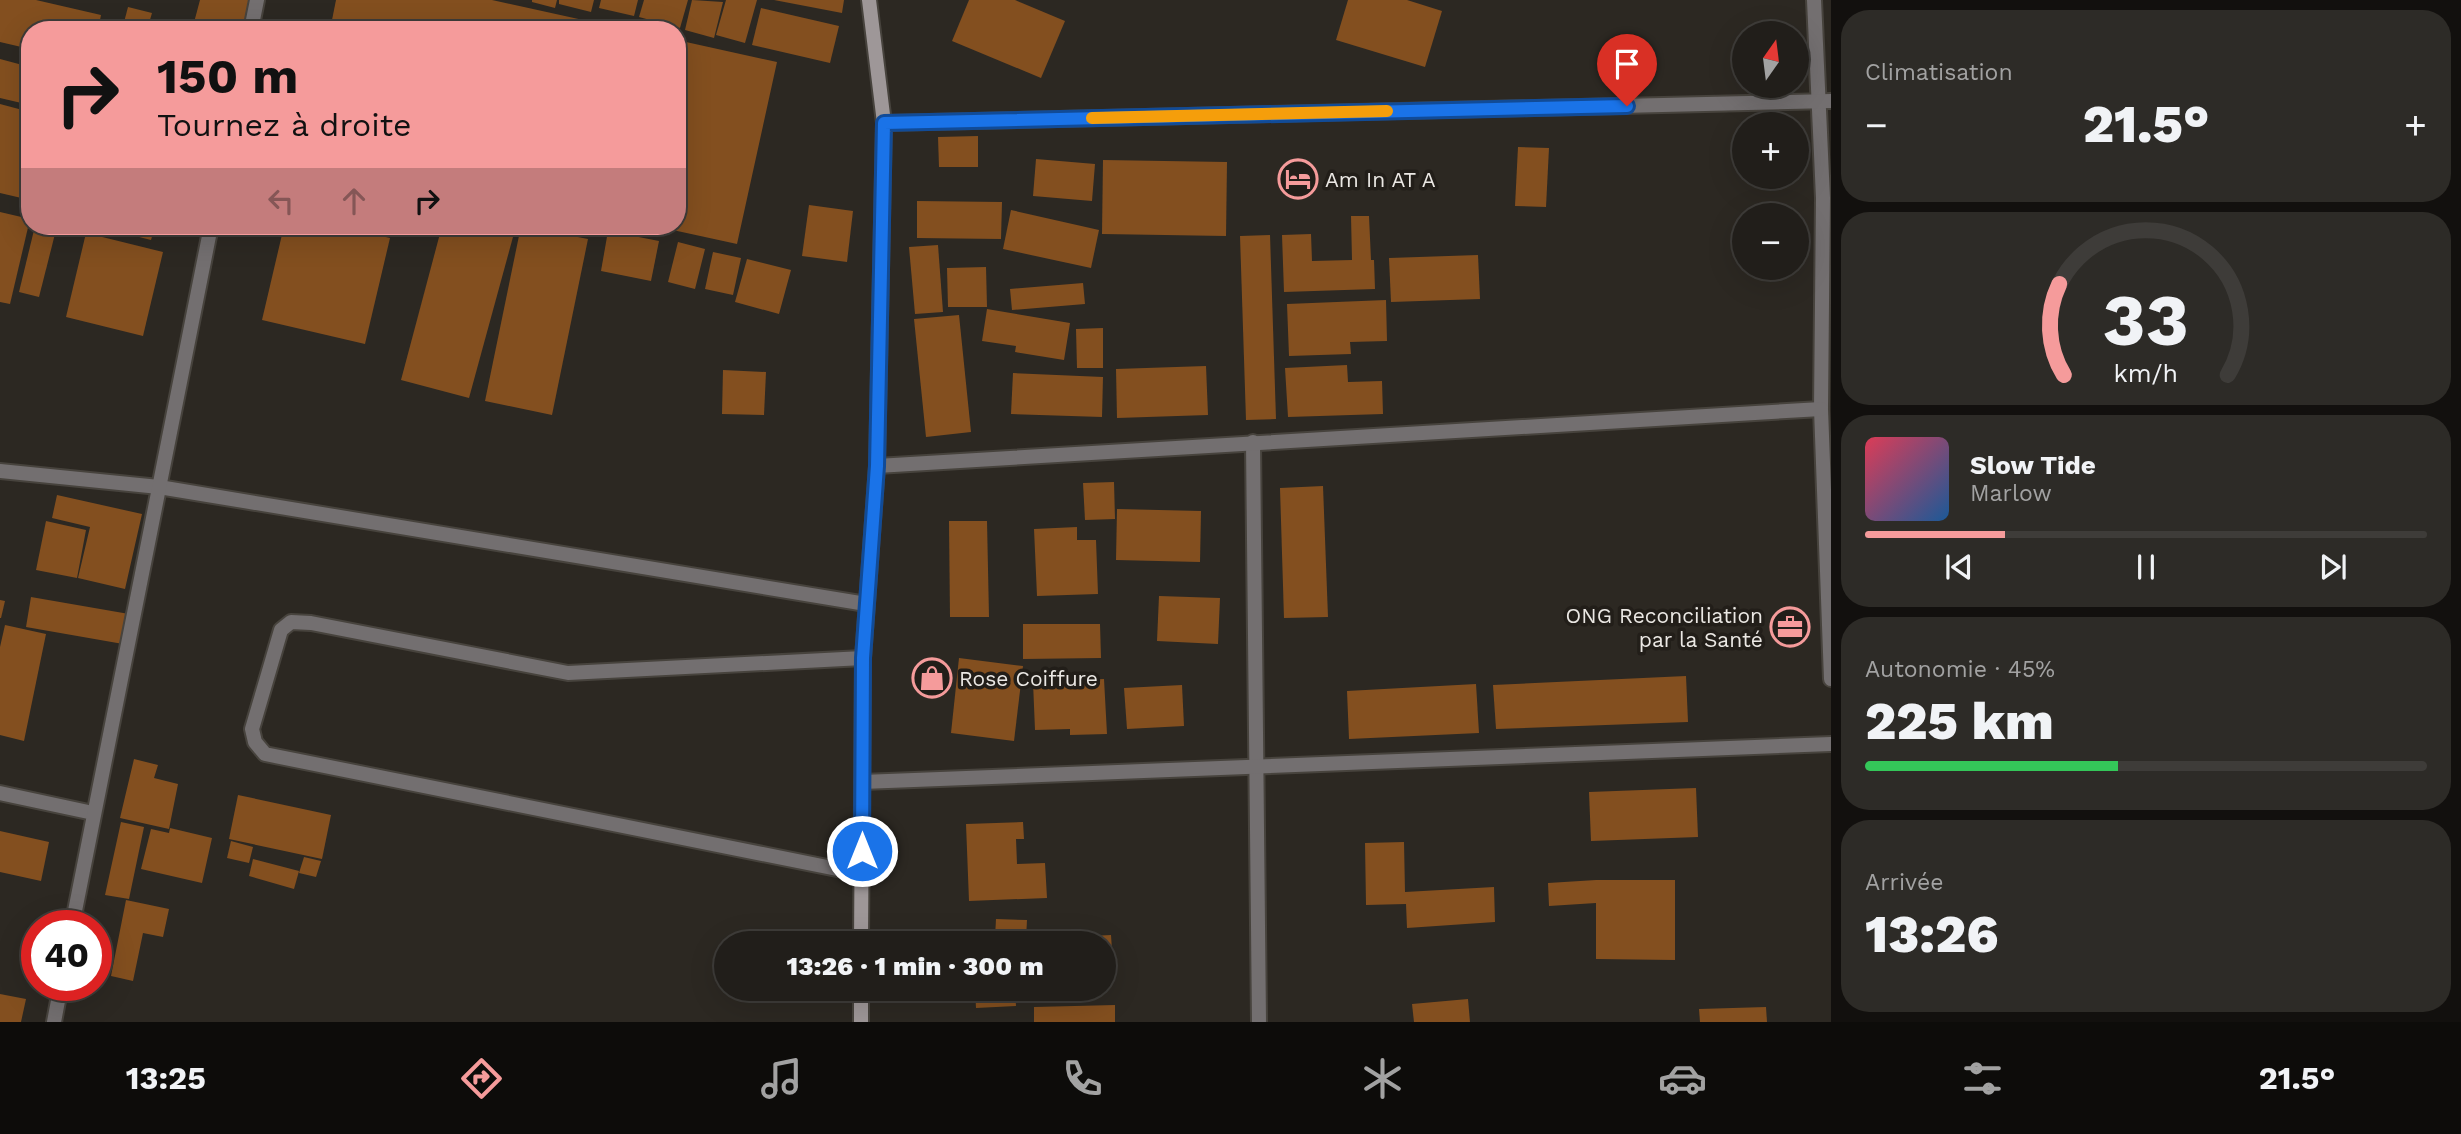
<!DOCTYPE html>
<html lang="fr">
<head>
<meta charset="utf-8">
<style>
  :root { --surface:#211e1a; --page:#2d2b27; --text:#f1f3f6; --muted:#a2a2a2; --line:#3e3c39; --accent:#f59b9b }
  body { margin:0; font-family:"Work Sans",sans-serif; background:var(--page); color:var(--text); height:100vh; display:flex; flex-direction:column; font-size:26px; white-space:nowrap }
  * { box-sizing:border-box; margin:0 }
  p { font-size:23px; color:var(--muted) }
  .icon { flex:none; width:38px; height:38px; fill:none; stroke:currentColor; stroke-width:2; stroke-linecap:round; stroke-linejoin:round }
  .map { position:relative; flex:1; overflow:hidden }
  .side { display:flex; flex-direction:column; gap:10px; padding:10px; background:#12100e; width:630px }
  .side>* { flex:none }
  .top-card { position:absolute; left:21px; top:21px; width:665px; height:214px; border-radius:28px; box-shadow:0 7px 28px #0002,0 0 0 2px var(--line); background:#f59b9b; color:#111; overflow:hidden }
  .needle { width:46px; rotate:14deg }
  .controls { position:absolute; left:1732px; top:21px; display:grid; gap:14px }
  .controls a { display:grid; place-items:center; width:77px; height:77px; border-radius:50%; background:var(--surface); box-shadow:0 7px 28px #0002,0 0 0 2px var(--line); font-size:35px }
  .speed { position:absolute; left:21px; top:910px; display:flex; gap:14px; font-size:35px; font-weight:700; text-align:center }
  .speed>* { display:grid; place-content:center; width:91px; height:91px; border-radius:50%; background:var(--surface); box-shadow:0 7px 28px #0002,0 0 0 2px var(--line); line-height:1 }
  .speed .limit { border:10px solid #d22; background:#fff; color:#111 }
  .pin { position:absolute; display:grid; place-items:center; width:60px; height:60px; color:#fff; margin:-72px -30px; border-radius:50% 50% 50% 0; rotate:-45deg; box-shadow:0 0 7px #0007 }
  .pin .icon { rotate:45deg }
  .me { position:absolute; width:77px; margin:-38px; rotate:0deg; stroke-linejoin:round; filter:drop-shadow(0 0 5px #0008) }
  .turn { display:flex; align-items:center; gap:24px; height:147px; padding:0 21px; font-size:32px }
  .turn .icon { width:91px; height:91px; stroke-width:2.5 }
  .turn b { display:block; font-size:49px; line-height:60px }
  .lanes { display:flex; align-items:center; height:66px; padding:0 21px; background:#0003; justify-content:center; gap:35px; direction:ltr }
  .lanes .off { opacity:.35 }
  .big { font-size:52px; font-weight:800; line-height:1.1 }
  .side .card { flex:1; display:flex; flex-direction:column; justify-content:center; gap:10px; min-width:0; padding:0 24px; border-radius:28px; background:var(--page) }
  .side .dial { align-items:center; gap:0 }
  .dial svg { height:182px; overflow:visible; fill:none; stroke:var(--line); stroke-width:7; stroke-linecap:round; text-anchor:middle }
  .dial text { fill:var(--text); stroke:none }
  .song { display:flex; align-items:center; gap:21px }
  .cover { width:84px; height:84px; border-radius:10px; background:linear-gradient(135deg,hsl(350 70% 55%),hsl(210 70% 35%)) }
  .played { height:7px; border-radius:4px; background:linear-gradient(90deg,var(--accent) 25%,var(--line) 25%) }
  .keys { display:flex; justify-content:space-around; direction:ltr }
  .heat { display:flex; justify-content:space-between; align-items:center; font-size:38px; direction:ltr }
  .charge { height:10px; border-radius:5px; background:linear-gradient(90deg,#34c759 45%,var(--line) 0) }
  .trip { position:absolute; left:714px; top:931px; width:402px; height:70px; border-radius:35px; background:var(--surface); box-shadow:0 7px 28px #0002,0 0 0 2px var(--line); font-weight:800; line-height:70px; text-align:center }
  .tabs { display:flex; height:112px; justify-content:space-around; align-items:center; background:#0d0c0a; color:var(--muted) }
  .tabs .icon { width:49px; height:49px }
  .tabs .selected { color:var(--accent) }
  .tabs b { font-size:32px; color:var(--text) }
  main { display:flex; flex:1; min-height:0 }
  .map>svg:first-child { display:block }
  .building { fill:#834f1f }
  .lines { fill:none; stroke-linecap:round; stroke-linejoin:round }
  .lane-casing { stroke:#47433d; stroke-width:18 }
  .street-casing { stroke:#47433d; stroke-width:18 }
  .secondary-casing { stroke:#47433d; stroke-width:18 }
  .lane { stroke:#736f70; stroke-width:14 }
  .street { stroke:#736f70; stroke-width:14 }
  .secondary { stroke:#9e9798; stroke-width:14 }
  .route-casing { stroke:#114b97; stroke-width:18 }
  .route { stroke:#1a73e8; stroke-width:12 }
  .slow { stroke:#f59e0b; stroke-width:12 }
  .labels { text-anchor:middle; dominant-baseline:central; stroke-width:7; stroke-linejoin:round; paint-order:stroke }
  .poi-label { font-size:21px; fill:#ebe8e4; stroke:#221e19; text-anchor:start }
</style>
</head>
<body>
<main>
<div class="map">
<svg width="1831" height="1022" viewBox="0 0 1831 1022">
  <rect width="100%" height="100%" fill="#2c2822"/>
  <g class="building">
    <path d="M0 0H36L101 15 98 30H30V49L0 42Z"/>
    <path d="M200 0H250L243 30H192Z"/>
    <path d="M336 0H492L624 29 330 30Z"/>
    <path d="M532 0H557L555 8 532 2Z"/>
    <path d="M559 0H594L591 12 559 4Z"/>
    <path d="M601 0H638L634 16 599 8Z"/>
    <path d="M644 0H688L680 28 639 17Z"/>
    <path d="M692 0 723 2 714 38 685 30Z"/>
    <path d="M726 0H757L745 43 716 35Z"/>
    <path d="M774 0H844L842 13Z"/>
    <path d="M969 0H1015L1065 21 1041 78 952 41Z"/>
    <path d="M1348 0H1407L1442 11 1425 67 1336 40Z"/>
    <path d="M128 7 152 13 147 30H122Z"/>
    <path d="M761 8 839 26 830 63 752 45Z"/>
    <path d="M677 40 777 62 737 244 659 227 677 226Z"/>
    <path d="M0 59 30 67V105L0 98Z"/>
    <path d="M0 104 30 112V200L0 193Z"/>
    <path d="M978 136V167H939L938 137Z"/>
    <path d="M1518 147 1549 148 1546 207 1515 206Z"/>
    <path d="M1036 159 1095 164 1092 201 1033 196Z"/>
    <path d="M1103 160 1227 162 1226 236 1102 234Z"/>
    <path d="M917 201 1002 202 1001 239 917 238Z"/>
    <path d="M809 205 853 211 847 262 802 256Z"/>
    <path d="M1011 210 1099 230 1091 268 1003 249Z"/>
    <path d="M0 212 30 219 10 304 0 302Z"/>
    <path d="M1351 216H1369L1371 260H1374L1375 289 1284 292 1282 235 1311 234 1312 261 1352 260Z"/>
    <path d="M35 226H57L39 297 19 292Z"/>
    <path d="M96 226H155L151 240Z"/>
    <path d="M284 226H338L390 238 365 344 262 320Z"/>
    <path d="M442 226H516L469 398 401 380Z"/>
    <path d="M521 226 588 239 552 415 485 401Z"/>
    <path d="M608 231 659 241 651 281 601 271Z"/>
    <path d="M86 233 163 252 143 336 66 317Z"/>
    <path d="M1270 235 1276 419 1246 420 1240 236Z"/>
    <path d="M678 242 705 249 695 289 668 282Z"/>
    <path d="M938 245 943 312 915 314 909 247Z"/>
    <path d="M713 252 741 258 733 295 705 289Z"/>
    <path d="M1478 255 1480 299 1391 302 1389 258Z"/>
    <path d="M747 259 791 270 779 314 735 302Z"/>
    <path d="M986 267 987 307H948L947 268Z"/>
    <path d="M1083 283 1085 304 1012 310 1010 289Z"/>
    <path d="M1386 300 1387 341 1350 342 1351 354 1289 356 1287 304Z"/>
    <path d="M987 309 1070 323 1064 360 1015 352 1016 346 982 341Z"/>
    <path d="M959 315 971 432 926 437 914 319Z"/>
    <path d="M1103 328V368H1077L1076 329Z"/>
    <path d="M1347 365 1348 382 1382 381 1383 414 1288 417 1285 368Z"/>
    <path d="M1206 366 1208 415 1117 418 1116 369Z"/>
    <path d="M723 370 766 372 764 415 722 414Z"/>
    <path d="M1013 373 1103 377 1102 417 1011 414Z"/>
    <path d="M1114 482 1115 519 1085 520 1083 483Z"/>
    <path d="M1323 486 1328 617 1284 618 1280 488Z"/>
    <path d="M57 495 142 514 125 589 78 578 90 527 52 518Z"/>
    <path d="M1117 509 1201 511 1200 562 1116 560Z"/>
    <path d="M46 521 86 530 77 578 36 570Z"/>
    <path d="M949 521H987L989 617H950Z"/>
    <path d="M1077 527V540H1096L1098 594 1037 596 1034 529Z"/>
    <path d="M1159 596 1220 598 1218 644 1157 641Z"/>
    <path d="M31 597 129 614 123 644 26 627Z"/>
    <path d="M0 600 5 601 1 618H0Z"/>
    <path d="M1023 624H1100L1101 658 1023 659Z"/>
    <path d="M5 625 46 634 24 741 0 735V647Z"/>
    <path d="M959 658 1023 666 1014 741 951 733Z"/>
    <path d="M1686 676 1688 722 1496 729 1493 685Z"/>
    <path d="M1104 679 1107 734 1070 735V729L1035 730 1033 682Z"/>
    <path d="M1476 684 1479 733 1349 739 1347 691Z"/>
    <path d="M1182 685 1184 726 1127 729 1124 688Z"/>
    <path d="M134 759 158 765 154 778 178 784 169 829 120 818Z"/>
    <path d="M1696 788 1698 837 1591 841 1589 792Z"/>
    <path d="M238 795 331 815 322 859 229 839Z"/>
    <path d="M121 822 144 827 129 899 105 895Z"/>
    <path d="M1023 822 1024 839H1016L1017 864 1045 863 1047 898 969 901 966 824Z"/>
    <path d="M170 828 212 838 202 883 141 869 151 829 169 833Z"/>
    <path d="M0 831 49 842 41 881 0 872Z"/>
    <path d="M231 841 253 847 249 863 227 858Z"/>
    <path d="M1404 842 1405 892 1494 887 1495 922 1407 928 1406 904 1366 905 1365 843Z"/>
    <path d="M304 857 321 861 316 877 299 873Z"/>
    <path d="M253 859 299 871 294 889 249 876Z"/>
    <path d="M1596 880H1675V960L1596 959V903L1549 906 1548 883Z"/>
    <path d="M126 900 169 909 163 937 143 933 133 981 111 976Z"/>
    <path d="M996 919 1027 920 1026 939 995 938Z"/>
    <path d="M1111 935 1114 980 1104 981V943H1032V939Z"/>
    <path d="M975 989H1015L1016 1006 976 1008Z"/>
    <path d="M1035 989H1055L1056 999 1036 1000Z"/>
    <path d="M0 994 26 999 21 1022H0Z"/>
    <path d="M1468 999 1470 1022H1414L1412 1004Z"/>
    <path d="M1115 1005V1022H1034V1007Z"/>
    <path d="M1766 1007 1767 1022H1700L1699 1009Z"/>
  </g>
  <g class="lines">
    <g class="lane-casing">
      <path id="lane" d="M862 874 265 754 255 742 252 729 281 630 291 622 311 623 568 673 863 658"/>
    </g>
    <g class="street-casing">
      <g id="street">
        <path d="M1814 0 1823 198 1821 409 1831 679"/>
        <path d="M251 30 257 0"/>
        <path d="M884 123 1831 101"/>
        <path d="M1253 442 1259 1022"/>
        <path d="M877 466 1821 409"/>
        <path d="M0 471 159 487 866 604"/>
        <path d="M862 782 1831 744"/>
        <path d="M0 793 93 813"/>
        <path d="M72 926 211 226"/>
        <path d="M54 1022 61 985"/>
      </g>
    </g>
    <g class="secondary-casing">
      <g id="secondary">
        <path d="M861 943 863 658 877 466 884 123 869 0"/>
        <path d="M861 1022V989"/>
      </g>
    </g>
    <use href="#lane" class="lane"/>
    <use href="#street" class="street"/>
    <use href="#secondary" class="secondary"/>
  </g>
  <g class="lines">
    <g class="route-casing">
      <path id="route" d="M862 851 863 658 877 466 884 123 1627 106"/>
    </g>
    <use href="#route" class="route"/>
    <path class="slow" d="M1092 118 1387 111"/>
  </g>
  <defs>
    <g id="hotel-ring" transform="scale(2.0125)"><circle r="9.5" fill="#221e19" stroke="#f59b9b" stroke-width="1.5"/><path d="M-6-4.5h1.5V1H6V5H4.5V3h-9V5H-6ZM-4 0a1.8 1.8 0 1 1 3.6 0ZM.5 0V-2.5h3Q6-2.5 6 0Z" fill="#f59b9b"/></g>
    <g id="office-ring" transform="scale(2.0125)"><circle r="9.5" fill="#221e19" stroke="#f59b9b" stroke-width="1.5"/><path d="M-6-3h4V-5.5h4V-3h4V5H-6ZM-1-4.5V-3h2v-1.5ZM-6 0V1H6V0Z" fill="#f59b9b"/></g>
    <g id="shop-ring" transform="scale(2.0125)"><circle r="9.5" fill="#221e19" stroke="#f59b9b" stroke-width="1.5"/><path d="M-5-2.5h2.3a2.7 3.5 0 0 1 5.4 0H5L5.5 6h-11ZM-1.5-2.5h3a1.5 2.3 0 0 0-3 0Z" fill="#f59b9b"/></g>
  </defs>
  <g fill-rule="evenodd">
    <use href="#hotel-ring" x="1298" y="179"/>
    <use href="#office-ring" x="1790" y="627"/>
    <use href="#shop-ring" x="932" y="678"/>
  </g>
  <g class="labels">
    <g class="poi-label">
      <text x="1325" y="179">Am In AT A</text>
      <text x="1763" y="615" text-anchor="end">ONG Reconciliation<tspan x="1763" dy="24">par la Santé</tspan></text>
      <text x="959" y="678">Rose Coiffure</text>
    </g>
  </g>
</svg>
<div class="controls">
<a><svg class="needle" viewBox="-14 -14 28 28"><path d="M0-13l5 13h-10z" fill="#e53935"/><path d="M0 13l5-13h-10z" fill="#a2a2a2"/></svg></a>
<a>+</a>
<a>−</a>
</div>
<div class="speed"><div class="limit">40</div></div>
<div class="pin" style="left:1627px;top:106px;background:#d93025"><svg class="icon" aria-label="arrive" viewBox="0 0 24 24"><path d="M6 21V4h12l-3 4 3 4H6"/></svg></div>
<svg class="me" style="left:862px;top:851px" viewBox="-20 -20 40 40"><circle r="17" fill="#1a73e8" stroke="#fff" stroke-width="3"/><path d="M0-11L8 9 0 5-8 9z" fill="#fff"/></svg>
<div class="trip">13:26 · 1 min · 300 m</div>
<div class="top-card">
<div class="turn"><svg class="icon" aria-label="right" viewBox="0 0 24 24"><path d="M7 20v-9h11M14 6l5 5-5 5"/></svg><div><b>150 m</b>Tournez à droite</div></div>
<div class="lanes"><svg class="icon off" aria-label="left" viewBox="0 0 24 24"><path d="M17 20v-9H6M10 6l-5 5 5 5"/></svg><svg class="icon off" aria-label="ahead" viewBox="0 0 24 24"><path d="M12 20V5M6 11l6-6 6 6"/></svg><svg class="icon" aria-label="right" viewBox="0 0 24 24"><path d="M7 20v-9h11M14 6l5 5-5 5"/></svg></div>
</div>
</div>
<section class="side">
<div class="card"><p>Climatisation</p>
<div class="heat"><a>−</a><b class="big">21.5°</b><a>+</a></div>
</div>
<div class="card dial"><svg viewBox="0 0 100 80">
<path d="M14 69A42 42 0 1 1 86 69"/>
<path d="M14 69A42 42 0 0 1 12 29" stroke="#f59b9b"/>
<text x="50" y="56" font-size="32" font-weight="700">33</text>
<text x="50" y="72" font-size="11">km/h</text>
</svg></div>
<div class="card">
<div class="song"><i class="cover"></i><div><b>Slow Tide</b><p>Marlow</p></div></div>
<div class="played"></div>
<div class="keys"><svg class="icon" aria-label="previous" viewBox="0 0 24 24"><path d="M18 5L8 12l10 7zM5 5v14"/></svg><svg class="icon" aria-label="pause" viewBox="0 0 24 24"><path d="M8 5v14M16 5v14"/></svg><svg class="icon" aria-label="next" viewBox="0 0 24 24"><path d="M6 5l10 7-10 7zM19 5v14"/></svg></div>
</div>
<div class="card"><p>Autonomie · 45%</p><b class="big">225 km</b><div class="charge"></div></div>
<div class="card"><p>Arrivée</p><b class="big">13:26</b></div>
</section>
</main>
<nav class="tabs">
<b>13:25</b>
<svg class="icon selected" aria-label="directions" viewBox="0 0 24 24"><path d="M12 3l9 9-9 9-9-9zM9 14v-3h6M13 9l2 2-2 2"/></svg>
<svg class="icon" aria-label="music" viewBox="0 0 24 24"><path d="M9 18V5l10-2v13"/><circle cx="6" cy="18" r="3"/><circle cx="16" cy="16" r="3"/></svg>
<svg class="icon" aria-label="phone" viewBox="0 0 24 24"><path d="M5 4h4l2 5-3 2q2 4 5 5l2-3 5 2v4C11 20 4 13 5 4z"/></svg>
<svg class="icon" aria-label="climate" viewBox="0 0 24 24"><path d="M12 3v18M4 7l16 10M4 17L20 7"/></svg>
<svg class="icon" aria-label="car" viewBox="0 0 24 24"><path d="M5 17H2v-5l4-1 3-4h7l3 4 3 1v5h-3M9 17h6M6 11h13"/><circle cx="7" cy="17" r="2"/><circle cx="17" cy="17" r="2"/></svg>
<svg class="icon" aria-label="filters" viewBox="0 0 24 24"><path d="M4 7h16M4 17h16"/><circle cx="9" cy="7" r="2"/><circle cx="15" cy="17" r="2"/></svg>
<b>21.5°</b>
</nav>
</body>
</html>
